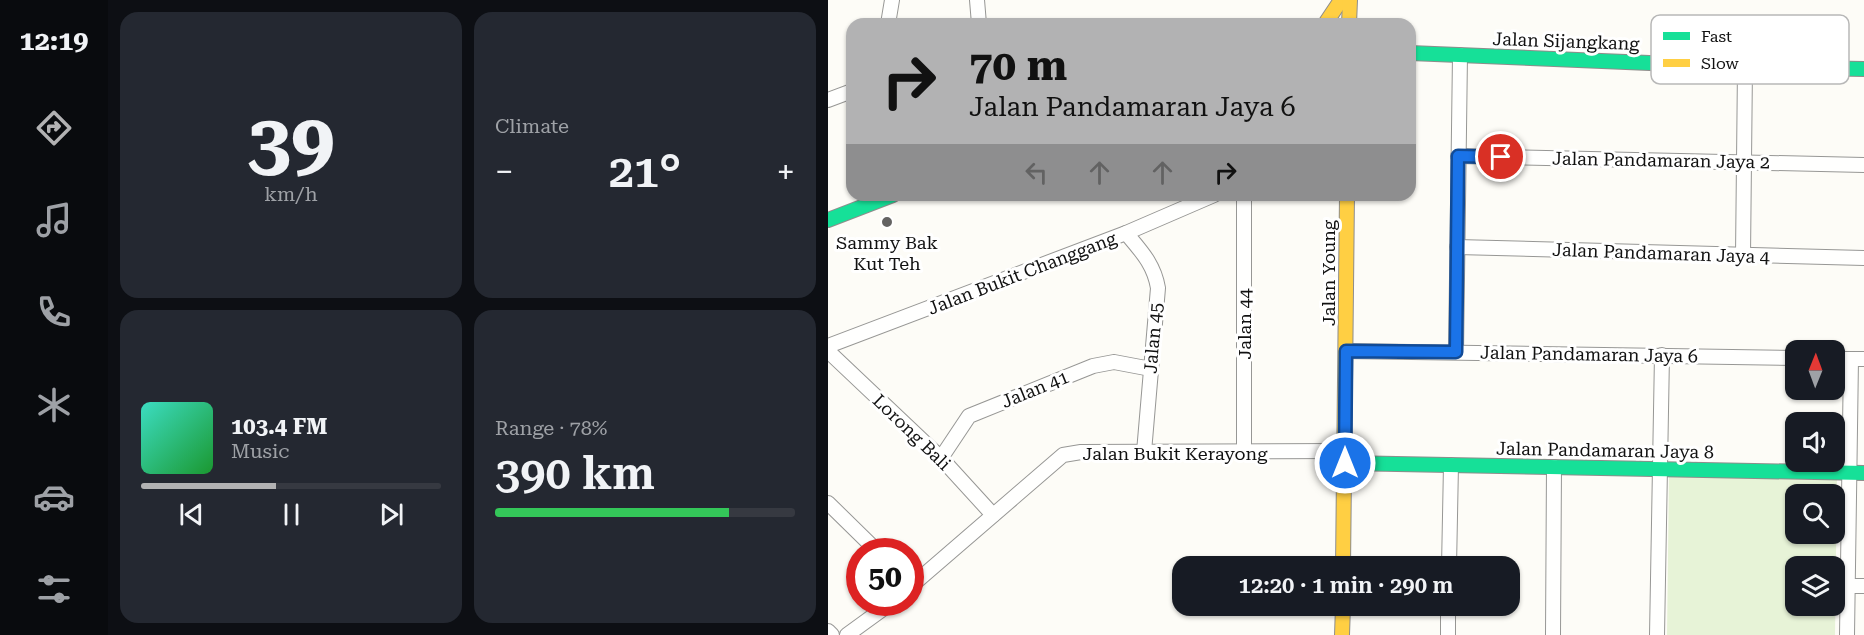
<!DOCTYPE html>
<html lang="en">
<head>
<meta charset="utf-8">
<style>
  :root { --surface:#171b24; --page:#242831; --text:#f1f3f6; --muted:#9ea1a6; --line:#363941; --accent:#b2b2b3 }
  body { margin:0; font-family:"Roboto Serif",serif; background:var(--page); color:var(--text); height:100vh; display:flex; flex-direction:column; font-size:22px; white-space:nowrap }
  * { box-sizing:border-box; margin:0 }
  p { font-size:20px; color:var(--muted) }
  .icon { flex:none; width:33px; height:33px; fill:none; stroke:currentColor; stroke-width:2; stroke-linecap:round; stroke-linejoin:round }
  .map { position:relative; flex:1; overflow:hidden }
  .drawer { display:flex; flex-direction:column; gap:12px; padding:12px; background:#0d0f14; width:720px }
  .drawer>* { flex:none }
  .hud { position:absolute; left:18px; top:18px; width:570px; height:183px; border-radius:18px; box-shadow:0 2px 4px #0004; background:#b2b2b3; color:#111; overflow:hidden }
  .needle { width:39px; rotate:1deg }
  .buttons { position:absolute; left:957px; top:340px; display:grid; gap:12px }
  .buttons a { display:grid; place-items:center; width:60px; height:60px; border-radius:12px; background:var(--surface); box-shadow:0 2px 4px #0004; font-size:30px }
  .speed { position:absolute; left:18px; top:538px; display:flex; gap:12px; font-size:30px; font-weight:700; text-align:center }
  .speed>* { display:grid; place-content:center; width:78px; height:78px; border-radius:50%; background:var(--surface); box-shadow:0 2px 4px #0004; line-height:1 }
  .speed .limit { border:9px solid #d22; background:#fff; color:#111 }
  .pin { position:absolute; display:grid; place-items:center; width:51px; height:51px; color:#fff; margin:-26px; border:3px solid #fff; border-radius:50%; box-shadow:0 2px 6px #0007 }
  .me { position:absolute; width:66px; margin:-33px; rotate:0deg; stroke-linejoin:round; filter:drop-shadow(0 0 4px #0008) }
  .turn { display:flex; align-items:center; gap:21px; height:126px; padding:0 24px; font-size:27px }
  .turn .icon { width:78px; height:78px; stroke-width:2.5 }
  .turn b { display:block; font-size:42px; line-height:51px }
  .lanes { display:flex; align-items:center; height:57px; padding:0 24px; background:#0003; justify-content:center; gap:30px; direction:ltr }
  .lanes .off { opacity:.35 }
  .big { font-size:45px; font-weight:600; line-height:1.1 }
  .drawer .card { flex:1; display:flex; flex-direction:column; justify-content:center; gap:9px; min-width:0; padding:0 21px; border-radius:18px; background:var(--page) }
  .drawer .dial { align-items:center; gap:0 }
  .dial b { font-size:78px; line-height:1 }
  .song { display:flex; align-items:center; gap:18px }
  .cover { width:72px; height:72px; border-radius:9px; background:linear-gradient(135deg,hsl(170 70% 55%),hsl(130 70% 35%)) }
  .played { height:6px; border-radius:3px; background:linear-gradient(90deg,var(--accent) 45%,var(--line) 45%) }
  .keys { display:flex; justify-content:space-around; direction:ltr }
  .heat { display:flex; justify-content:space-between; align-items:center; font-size:33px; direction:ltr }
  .charge { height:9px; border-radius:4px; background:linear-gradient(90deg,#34c759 78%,var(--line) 0) }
  .drawer .tiles { flex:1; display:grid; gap:12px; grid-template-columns:repeat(2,1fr) }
  .trip { position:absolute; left:344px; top:556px; width:348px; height:60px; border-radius:18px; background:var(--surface); box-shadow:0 2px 4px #0004; font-weight:600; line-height:60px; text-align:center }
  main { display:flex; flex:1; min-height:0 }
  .dock { display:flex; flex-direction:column; width:108px; justify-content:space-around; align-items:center; background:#090b0e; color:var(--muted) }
  .dock .icon { width:42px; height:42px }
  .dock .on { color:var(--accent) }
  .dock b { font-size:27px; color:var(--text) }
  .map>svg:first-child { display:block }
  .green { fill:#e7f3d7; fill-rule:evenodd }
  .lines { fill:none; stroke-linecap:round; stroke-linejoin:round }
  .street-casing { stroke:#979795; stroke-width:16 }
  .fast-casing { stroke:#8e8d8b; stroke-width:16 }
  .slow-casing { stroke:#8e8d8b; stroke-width:16 }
  .street { stroke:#fffffe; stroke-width:14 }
  .fast { stroke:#16e098; stroke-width:14 }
  .slow { stroke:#ffcf43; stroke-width:14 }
  .route-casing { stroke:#114b97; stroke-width:15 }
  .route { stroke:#1a73e8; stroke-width:10 }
  .poi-dot { fill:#646362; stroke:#fff; stroke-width:2 }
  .labels { text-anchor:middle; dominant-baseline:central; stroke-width:6; stroke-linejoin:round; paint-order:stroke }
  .street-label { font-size:18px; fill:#111; stroke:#fff }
  .poi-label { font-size:18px; fill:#111; stroke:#fff }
  .key { fill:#fff; stroke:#b8b8b8; stroke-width:1.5 }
  .key-label { font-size:16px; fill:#111 }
</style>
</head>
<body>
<main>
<nav class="dock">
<b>12:19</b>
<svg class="icon on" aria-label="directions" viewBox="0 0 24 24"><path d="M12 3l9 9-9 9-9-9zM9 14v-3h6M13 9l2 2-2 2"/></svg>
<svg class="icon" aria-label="music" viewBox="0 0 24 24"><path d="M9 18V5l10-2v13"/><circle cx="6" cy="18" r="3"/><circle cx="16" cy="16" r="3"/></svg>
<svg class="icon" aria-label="phone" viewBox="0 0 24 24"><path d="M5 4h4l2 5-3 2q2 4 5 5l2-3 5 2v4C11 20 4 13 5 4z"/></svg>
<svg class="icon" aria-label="climate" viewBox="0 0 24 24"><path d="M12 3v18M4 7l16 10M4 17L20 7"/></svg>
<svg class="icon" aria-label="car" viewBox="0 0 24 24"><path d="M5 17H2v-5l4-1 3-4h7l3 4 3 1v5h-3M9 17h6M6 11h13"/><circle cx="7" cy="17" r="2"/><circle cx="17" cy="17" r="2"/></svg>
<svg class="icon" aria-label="filters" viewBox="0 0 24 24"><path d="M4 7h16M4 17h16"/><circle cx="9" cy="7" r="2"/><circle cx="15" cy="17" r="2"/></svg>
</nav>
<section class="drawer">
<div class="tiles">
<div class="card dial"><b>39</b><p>km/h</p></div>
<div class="card"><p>Climate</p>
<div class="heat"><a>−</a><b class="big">21°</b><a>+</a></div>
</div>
<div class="card">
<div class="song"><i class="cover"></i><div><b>103.4 FM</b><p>Music</p></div></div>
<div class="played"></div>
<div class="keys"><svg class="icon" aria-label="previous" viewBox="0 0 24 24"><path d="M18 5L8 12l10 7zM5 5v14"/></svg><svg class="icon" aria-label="pause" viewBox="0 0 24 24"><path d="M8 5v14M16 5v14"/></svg><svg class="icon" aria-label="next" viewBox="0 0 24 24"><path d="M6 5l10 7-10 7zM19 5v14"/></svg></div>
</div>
<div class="card"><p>Range · 78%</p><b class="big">390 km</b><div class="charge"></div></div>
</div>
</section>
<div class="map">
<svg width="1036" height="635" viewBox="0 0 1036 635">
  <rect width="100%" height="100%" fill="#fdfcf7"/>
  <path class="green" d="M841 474 1009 476 1007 635H839ZM968 495H1006V534H968ZM968 567H1006V606H968Z"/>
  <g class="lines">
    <g class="street-casing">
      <g id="street">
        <path d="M149 0 151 24"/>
        <path d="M60 24 64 0"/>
        <path d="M0 100 24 91"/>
        <path d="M630 156 1036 165"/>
        <path d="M416 195V452"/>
        <path d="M298 233C313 251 326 264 330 288L316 452"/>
        <path d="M629 247 1036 258"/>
        <path d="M915 255 917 67"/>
        <path d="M0 346 298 233 386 195"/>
        <path d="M0 351 113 458 165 515"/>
        <path d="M518 351 968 358"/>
        <path d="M628 352 632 55"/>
        <path d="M1006 359H1036"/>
        <path d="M113 458 141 416 265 366 286 362 323 369"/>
        <path d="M0 503 50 552"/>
        <path d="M621 567 623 465"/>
        <path d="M1020 586H1036"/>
        <path d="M82 587 235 455 253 452 517 451"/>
        <path d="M0 631 4 635"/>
        <path d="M19 635 63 603"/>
        <path d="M620 635V606"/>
        <path d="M725 635 726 467"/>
        <path d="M829 635 834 355"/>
        <path d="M1019 635 1023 359"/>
      </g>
    </g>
    <g class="fast-casing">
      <g id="fast">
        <path d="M582 53 917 67 1036 69"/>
        <path d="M0 220 65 195"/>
        <path d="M517 463 1036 473"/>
      </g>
    </g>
    <g class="slow-casing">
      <g id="slow">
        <path d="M497 24 513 0"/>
        <path d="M521 24 522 0"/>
        <path d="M515 567 519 195"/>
        <path d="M514 635 515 606"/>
      </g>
    </g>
    <use href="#street" class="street"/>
    <use href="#fast" class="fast"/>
    <use href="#slow" class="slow"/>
  </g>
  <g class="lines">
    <g class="route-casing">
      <path id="route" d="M517 463 518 351 628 352 630 156 673 157"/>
    </g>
    <use href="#route" class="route"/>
  </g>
  <circle class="poi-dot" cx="59" cy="222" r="6"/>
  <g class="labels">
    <g class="street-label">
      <text transform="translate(738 41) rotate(2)">Jalan Sijangkang</text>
      <text transform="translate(833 160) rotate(1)">Jalan Pandamaran Jaya 2</text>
      <text transform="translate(833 253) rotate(2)">Jalan Pandamaran Jaya 4</text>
      <text transform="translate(194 273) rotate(-21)">Jalan Bukit Changgang</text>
      <text transform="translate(500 273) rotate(-90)">Jalan Young</text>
      <text transform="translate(416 324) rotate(-90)">Jalan 44</text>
      <text transform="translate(325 338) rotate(-85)">Jalan 45</text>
      <text transform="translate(761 354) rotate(1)">Jalan Pandamaran Jaya 6</text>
      <text transform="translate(207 389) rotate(-22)">Jalan 41</text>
      <text transform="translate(84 432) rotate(44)">Lorong Bali</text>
      <text transform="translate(777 450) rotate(1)">Jalan Pandamaran Jaya 8</text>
      <text x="347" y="453">Jalan Bukit Kerayong</text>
    </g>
    <g class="poi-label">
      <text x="59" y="242">Sammy Bak<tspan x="59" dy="21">Kut Teh</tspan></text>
    </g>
  </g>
  <rect x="823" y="15" width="198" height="69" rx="9" class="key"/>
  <rect x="835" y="32" width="27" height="8" fill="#16e098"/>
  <rect x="835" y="59" width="27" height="8" fill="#ffcf43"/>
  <g class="key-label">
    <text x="873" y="42">Fast</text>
    <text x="873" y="69">Slow</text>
  </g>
</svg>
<div class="buttons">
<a><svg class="needle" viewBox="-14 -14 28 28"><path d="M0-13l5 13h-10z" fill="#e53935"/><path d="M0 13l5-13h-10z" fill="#9ea1a6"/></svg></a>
<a><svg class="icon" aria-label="sound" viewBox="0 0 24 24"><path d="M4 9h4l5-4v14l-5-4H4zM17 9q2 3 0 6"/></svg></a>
<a><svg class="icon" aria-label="search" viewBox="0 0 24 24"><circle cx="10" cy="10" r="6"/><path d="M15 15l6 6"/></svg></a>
<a><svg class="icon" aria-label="layers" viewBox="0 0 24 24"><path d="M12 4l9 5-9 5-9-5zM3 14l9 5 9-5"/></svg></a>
</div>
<div class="speed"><div class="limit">50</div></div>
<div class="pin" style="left:673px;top:157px;background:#d93025"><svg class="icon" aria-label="arrive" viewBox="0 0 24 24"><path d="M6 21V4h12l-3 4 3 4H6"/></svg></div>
<svg class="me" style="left:517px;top:463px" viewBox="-20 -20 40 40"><circle r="17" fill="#1a73e8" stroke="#fff" stroke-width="3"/><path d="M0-11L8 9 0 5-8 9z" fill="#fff"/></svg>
<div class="trip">12:20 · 1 min · 290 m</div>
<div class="hud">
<div class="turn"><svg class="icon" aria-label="right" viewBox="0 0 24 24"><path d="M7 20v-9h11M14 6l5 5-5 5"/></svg><div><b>70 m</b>Jalan Pandamaran Jaya 6</div></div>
<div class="lanes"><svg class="icon off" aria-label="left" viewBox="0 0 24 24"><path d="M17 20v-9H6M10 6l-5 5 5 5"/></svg><svg class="icon off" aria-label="ahead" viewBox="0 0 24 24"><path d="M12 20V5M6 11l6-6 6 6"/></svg><svg class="icon off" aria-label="ahead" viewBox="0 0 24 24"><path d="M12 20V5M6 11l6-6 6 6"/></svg><svg class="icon" aria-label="right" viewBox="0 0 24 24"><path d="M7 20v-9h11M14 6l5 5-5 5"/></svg></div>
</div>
</div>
</main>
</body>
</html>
